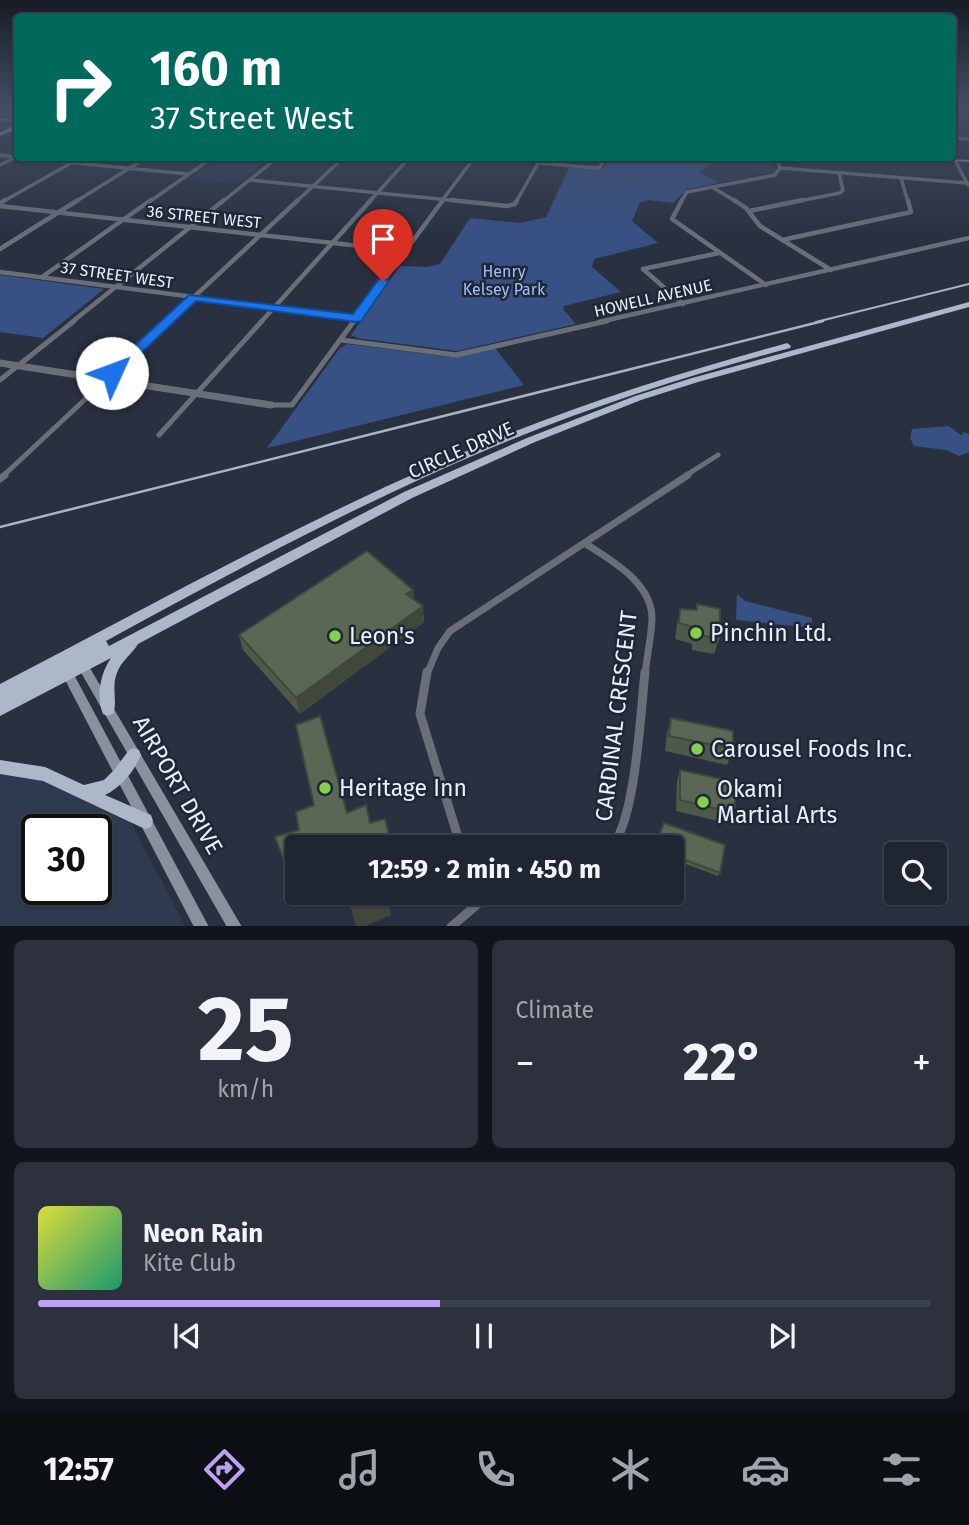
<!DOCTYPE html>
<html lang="en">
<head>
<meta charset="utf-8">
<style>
  :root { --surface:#1f2531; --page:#2c313d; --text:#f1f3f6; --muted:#a1a5ab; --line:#3c424d; --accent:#bca0f2 }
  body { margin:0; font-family:"Fira Sans",sans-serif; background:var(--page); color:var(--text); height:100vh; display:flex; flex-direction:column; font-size:26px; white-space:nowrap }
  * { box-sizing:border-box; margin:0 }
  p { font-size:23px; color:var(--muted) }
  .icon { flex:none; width:38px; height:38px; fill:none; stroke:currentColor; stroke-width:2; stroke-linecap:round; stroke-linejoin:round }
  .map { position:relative; height:926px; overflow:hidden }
  .drawer { display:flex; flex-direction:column; gap:14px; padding:14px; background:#11141b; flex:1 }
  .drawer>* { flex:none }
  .guide { position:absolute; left:14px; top:14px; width:942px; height:147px; border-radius:7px; box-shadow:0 2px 5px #0004,0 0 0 2px var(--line); background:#00695c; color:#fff; overflow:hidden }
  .tools { position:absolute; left:884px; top:842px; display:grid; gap:14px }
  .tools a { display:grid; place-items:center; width:63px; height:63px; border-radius:7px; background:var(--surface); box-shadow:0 2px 5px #0004,0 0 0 2px var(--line); font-size:35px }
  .speed { position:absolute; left:21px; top:814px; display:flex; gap:14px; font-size:35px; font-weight:700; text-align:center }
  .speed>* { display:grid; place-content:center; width:91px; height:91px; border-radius:50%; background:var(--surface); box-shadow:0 2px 5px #0004,0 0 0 2px var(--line); line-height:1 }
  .speed .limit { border:4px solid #111; border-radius:10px; background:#fff; color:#111 }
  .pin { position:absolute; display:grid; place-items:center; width:60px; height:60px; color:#fff; margin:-72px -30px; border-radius:50% 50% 50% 0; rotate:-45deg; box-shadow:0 0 7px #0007 }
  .pin .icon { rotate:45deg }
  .me { position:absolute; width:77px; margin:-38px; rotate:47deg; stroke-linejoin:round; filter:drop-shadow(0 0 5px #0008) }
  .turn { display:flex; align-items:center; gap:24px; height:147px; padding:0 21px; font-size:32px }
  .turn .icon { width:91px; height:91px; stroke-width:2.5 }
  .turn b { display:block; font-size:49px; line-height:60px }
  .big { font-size:52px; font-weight:700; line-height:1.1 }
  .drawer .tile { flex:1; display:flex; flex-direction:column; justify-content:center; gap:10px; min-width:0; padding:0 24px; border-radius:10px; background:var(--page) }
  .drawer .dial { align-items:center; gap:0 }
  .dial b { font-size:91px; line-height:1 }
  .song { display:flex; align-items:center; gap:21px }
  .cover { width:84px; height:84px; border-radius:10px; background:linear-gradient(135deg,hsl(60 70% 55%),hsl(160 70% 35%)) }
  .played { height:7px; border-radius:4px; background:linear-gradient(90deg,var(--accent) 45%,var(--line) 45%) }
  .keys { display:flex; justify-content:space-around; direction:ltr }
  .heat { display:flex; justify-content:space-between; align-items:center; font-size:38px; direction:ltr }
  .drawer .tiles { flex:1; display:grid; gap:14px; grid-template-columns:1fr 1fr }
  .tile:last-child { grid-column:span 2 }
  .trip { position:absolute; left:285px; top:835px; width:399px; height:70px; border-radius:7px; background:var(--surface); box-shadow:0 2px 5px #0004,0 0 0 2px var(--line); font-weight:700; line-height:70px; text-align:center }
  .dock { display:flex; height:112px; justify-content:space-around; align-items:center; background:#0c0f14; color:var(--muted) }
  .dock .icon { width:49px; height:49px }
  .dock .selected { color:var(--accent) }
  .dock b { font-size:32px; color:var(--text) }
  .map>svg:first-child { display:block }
  .built { fill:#2e3a4f; fill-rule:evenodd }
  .green { fill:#385185 }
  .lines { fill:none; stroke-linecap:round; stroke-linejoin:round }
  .minor-far4 { stroke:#6a6f77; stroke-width:3.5 }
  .minor-far3 { stroke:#6a6f77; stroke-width:4.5 }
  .minor-far2 { stroke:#6a6f77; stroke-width:5 }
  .minor-far1 { stroke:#6a6f77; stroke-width:7 }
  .minor { stroke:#6a6f77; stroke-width:9 }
  .tertiary { stroke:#6a6f77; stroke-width:7 }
  .secondary { fill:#8a919e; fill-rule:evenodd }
  .primary { fill:#a2abbc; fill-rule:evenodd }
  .trunk { fill:#adb7ca; fill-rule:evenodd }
  .rail-far1 { stroke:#acb2be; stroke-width:2 }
  .rail { stroke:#acb2be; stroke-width:2.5 }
  .wall { fill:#4e5949 }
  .shaded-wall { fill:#40483c }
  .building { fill:#5b6755; stroke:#40483c; stroke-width:2 }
  .route { fill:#1a73e8; stroke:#114b97; stroke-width:2 }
  .poi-dot { fill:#83d04f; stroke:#1f2737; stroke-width:2.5 }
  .labels { text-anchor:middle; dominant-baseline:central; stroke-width:5; stroke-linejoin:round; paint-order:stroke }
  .far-street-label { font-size:16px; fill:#eaeffa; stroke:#1f2737 }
  .far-park-label { font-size:16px; fill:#a0bffa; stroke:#1f2737 }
  .street-label { font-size:19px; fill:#eaeffa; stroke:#1f2737 }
  .near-poi-label { font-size:23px; fill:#eaeffa; stroke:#1f2737; text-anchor:start }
  .near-street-label { font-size:23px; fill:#eaeffa; stroke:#1f2737 }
</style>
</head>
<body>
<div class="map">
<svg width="969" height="927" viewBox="0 0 969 927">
  <rect width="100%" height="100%" fill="#293141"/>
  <g class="built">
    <path d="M219 158H270L237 184 190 179Z"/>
    <path d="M720 158H773L774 172 719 183 699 172Z"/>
    <path d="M0 772 33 776 129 819 185 926 0 927ZM37 830H96V889H37Z"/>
  </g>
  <g class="green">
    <path d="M610 158 636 160 641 158H720L699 172 719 183 687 189 673 203 649 200 640 202 632 221 658 243 594 259 592 267 621 292 564 306 563 309 576 324 457 351 357 338 351 335 400 266 428 267 440 264 470 218 521 223 546 217 569 168 603 169Z"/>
    <path d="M0 275 104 289 43 338 0 332Z"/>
    <path d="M347 344 450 357 495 348 524 385 267 448 340 348Z"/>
    <path d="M949 426 962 436 963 432 969 434V452L959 456 946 450 914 446 910 438 912 429Z"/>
    <path d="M737 594 745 601 812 618V628L736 620Z"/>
  </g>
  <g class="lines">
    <g class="minor-far4">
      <path d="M0 119 18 121"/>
      <path d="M952 138 969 139"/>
      <path d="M0 155 16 157"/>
      <path d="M23 158 188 174"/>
      <path d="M955 160 968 185"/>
      <path d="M538 163 599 168 606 158"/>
      <path d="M0 165 18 156"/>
      <path d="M780 168 967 183"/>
      <path d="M901 178 908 202"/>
      <path d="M250 180 469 202"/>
      <path d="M712 187 737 202"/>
      <path d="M2 202 80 158"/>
      <path d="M75 202 146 158"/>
      <path d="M149 202 212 158"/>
      <path d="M222 202 277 158"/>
      <path d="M296 202 343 158"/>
      <path d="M369 202 409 158"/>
      <path d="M441 202 474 158"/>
      <path d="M516 202 541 158"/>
      <path d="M681 202 687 192 775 175 780 168 777 158"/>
      <path d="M794 202 840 193 843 190 839 173"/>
    </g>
    <g class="minor-far3">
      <path d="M451 200 507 206 515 204 517 200"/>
      <path d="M682 200 672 219 766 285"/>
      <path d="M734 200 746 208 760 226 831 270"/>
      <path d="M0 203 5 200"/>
      <path d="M0 206 405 251"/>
      <path d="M749 211 803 200"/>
      <path d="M782 240 911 212 908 200"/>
      <path d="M0 249 78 200"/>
      <path d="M0 272 356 318"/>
      <path d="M42 277 151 200"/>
      <path d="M683 304 643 269 719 253"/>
      <path d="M72 322 224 200"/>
      <path d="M167 322 298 200"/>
      <path d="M261 322 371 200"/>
      <path d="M353 322 443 200"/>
      <path d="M599 322 969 238"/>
    </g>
    <g class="minor-far2">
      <path d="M341 340 456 355 607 321"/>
      <path d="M0 380 74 321"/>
      <path d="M271 405H292L354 321"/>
      <path d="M159 435 262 321"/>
      <path d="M3 476 169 321"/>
      <path d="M685 476 718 455"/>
    </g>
    <g class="minor-far1">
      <path d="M0 479 5 475"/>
      <path d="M586 544C612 561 653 583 652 620 651 638 647 656 645 674"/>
      <path d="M427 674 438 648 450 631 688 475"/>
    </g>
    <g class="minor">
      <path d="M427 672 420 714 461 847"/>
      <path d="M610 847C635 828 641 708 645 672"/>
      <path d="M451 927 480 902 499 892"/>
    </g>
    <path class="tertiary" d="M0 363 271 405"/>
    <g class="secondary">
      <path d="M929 158 969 160V162L931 159Z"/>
      <path d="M83 661 87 663 242 927H227L79 669 77 666 79 663Z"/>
      <path d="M68 669 72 671 209 927H194L62 674 64 671Z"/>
    </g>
    <path class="primary" d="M16 125H18V128L0 136V132Z"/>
    <g class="trunk">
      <path d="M969 302V307L698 382 641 400 535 442 412 498 138 644C132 654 121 661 117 673 111 687 118 702 113 714L108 716 103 714C96 696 100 674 111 658L0 716V684C144 609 286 530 434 465 547 415 665 376 784 344L787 343 791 346 790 348C686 376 584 409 484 451 354 506 230 573 106 641L109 646 404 492 527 438 635 396 692 378Z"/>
      <path d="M134 748 139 750 141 755C134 771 122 787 105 795L151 815 153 821 151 827 145 829 43 781 0 774V760L45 767 84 785 104 780 114 770 129 750Z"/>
    </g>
    <path class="rail-far1" d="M816 322 969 284"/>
    <path class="rail" d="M0 527 823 321"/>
  </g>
  <g class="wall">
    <path d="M414 600 423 606 424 622 300 714 243 650 239 635Z"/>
    <path d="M697 604 719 639 714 654 692 650V644L675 639 677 625 680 609 696 610Z"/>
    <path d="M671 718 733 749 727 765 665 751 667 733Z"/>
    <path d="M680 770 735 813 731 824 676 811 677 781Z"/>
    <path d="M347 813 297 894 275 837 299 830Z"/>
    <path d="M672 847 720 873 718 876 672 859Z"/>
  </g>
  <g class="shaded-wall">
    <path d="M413 590 415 605 406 594Z"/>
    <path d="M423 606 424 622 300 714 296 698Z"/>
    <path d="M391 843 392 847H382Z"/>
    <path d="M298 870V892H301L297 894 289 873Z"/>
    <path d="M313 892H347V893L316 903Z"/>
    <path d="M387 895 391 915 363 927H356L351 908Z"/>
  </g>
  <g class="building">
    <path d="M367 551 413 590 406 594 423 606 296 698 239 635Z"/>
    <path d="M697 604 720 609 719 639 696 634V628L679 623 680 609 697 610Z"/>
    <path d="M320 716 347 813 366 805 370 823 385 819 391 843 382 847H298V870L289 873 275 837 299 830 296 812 314 805 296 725Z"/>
    <path d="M671 718 733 731V749L669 736Z"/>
    <path d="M680 770 735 782V813L680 800Z"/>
    <path d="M664 823 725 845 720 873 672 855V847H655Z"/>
    <path d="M347 892H387V895L351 908Z"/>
  </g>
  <linearGradient id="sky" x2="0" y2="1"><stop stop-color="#171b24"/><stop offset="0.45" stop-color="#434e65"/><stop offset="1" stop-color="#434e65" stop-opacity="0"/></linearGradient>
  <rect width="969" height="237" fill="url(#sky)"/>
  <path class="route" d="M383 278 389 281 361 321 356 322 196 301 117 376H107L105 373 189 295 353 314 379 279Z"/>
  <g class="poi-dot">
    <circle cx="696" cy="633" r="7"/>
    <circle cx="335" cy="636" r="7"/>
    <circle cx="697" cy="749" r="7"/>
    <circle cx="325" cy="788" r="7"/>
    <circle cx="703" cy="802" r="7"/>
  </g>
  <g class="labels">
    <g class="far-street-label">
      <text transform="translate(204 217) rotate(6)">36 STREET WEST</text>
      <text transform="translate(117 275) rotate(8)">37 STREET WEST</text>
      <text transform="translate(653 298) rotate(-13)">HOWELL AVENUE</text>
    </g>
    <g class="far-park-label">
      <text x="504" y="271">Henry<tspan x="504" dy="18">Kelsey Park</tspan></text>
    </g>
    <g class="street-label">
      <text transform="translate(461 450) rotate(-24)">CIRCLE DRIVE</text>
    </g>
    <g class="near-poi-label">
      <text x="710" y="633">Pinchin Ltd.</text>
      <text x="349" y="636">Leon's</text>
      <text x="711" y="749">Carousel Foods Inc.</text>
      <text x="339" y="788">Heritage Inn</text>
      <text x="717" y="789">Okami<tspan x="717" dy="26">Martial Arts</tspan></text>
    </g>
    <g class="near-street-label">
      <text transform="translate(616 716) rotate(-83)">CARDINAL CRESCENT</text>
      <text transform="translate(178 785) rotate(60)">AIRPORT DRIVE</text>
    </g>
  </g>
</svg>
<div class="tools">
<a><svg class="icon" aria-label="search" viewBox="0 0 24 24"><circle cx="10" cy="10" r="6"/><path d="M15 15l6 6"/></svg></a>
</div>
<div class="speed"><div class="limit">30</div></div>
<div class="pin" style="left:383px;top:281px;background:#d93025"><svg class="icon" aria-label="arrive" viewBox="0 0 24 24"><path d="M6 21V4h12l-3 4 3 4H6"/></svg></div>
<svg class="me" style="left:112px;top:373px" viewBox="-20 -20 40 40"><circle r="19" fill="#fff"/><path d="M0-13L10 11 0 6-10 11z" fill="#1a73e8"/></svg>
<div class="trip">12:59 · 2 min · 450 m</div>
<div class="guide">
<div class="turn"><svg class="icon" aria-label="right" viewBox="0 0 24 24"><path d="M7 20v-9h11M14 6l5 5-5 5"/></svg><div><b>160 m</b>37 Street West</div></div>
</div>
</div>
<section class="drawer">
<div class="tiles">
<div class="tile dial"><b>25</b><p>km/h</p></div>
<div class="tile"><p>Climate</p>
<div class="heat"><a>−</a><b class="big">22°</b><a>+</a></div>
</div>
<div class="tile">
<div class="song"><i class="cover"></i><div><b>Neon Rain</b><p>Kite Club</p></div></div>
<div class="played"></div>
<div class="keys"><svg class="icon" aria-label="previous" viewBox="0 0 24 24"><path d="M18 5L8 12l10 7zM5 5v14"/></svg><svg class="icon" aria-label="pause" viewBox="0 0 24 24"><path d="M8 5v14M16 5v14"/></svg><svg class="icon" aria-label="next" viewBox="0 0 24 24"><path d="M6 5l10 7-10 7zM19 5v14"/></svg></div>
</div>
</div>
</section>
<nav class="dock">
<b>12:57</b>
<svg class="icon selected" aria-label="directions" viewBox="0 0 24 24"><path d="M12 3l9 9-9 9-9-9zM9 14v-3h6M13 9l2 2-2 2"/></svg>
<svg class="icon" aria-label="music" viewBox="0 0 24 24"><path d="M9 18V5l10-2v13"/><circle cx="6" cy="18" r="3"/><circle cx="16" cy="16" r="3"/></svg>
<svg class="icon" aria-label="phone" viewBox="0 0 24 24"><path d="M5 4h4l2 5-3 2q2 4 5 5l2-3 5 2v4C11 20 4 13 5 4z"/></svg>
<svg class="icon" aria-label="climate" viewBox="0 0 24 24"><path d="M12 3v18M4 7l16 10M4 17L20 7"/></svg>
<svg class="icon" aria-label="car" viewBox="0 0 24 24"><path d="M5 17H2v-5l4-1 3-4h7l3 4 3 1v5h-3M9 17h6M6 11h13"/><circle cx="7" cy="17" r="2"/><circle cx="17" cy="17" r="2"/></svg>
<svg class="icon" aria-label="filters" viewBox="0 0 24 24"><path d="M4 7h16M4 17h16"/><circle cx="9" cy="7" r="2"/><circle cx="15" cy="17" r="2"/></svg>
</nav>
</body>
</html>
